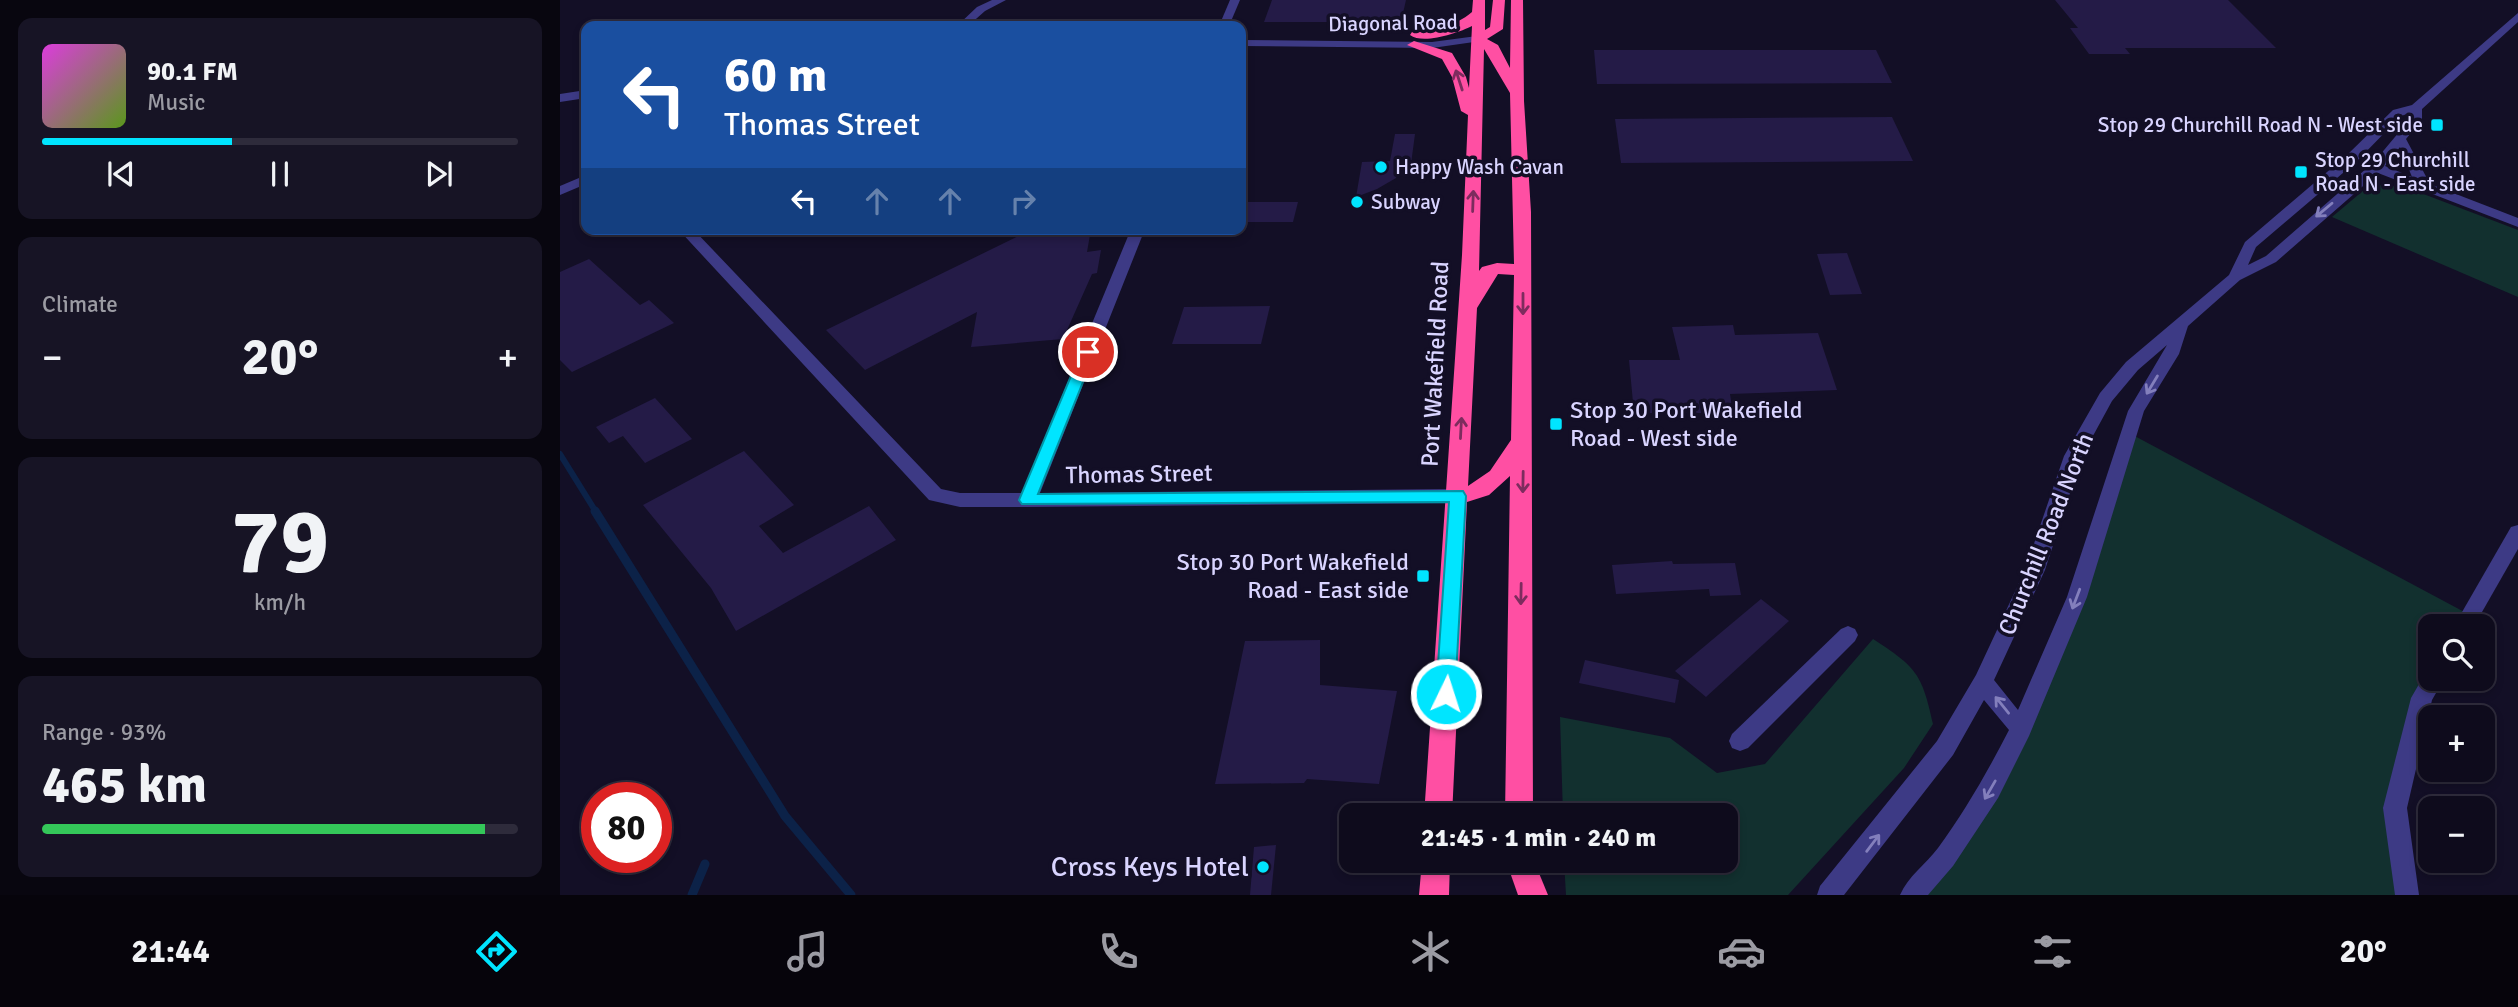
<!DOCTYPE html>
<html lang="en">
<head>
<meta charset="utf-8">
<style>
  :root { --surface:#0e0b1c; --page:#171425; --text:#f1f3f6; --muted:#9b9ba3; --line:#2e2b3b; --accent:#00e5ff }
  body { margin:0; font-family:Signika,sans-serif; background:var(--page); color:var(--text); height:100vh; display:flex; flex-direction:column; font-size:26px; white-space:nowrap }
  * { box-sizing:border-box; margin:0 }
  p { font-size:23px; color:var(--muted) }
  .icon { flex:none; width:38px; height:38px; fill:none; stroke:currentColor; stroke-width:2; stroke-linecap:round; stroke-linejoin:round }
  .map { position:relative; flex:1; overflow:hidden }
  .drawer { display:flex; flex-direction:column; gap:18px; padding:18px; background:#08060f; width:560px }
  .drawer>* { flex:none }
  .guide { position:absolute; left:21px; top:21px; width:665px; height:214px; border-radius:14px; box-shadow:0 4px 10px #0003,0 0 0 2px var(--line); background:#1a4fa0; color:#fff; overflow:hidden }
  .controls { position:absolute; left:1858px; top:614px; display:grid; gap:14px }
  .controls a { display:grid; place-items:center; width:77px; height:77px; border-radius:14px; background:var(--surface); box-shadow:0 4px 10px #0003,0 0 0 2px var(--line); font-size:35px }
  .speed { position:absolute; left:21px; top:782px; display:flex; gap:14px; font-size:35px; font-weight:700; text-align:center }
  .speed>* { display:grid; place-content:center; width:91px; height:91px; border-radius:50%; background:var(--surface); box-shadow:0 4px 10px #0003,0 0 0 2px var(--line); line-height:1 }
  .speed .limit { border:10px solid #d22; background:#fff; color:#111 }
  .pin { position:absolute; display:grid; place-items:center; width:60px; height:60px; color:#fff; margin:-30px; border:4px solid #fff; border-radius:50%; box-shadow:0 2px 7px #0007 }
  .me { position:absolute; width:77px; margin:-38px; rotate:4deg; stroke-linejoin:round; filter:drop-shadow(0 0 5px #0008) }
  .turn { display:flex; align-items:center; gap:24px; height:147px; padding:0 28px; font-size:32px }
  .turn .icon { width:91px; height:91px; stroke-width:2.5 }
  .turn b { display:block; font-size:49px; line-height:60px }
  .lanes { display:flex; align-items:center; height:66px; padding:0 28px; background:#0003; justify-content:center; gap:35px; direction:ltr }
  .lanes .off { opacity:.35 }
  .big { font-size:52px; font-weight:800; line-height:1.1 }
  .drawer .widget { flex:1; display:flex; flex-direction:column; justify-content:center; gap:10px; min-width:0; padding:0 24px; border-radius:14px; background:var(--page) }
  .drawer .dial { align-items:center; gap:0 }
  .dial b { font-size:91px; line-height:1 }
  .song { display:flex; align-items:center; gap:21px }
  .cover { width:84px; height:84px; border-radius:10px; background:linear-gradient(135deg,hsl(300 70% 55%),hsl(90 70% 35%)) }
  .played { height:7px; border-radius:4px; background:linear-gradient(90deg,var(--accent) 40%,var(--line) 40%) }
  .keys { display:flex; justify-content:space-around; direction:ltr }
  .heat { display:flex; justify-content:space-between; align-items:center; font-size:38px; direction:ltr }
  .charge { height:10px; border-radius:5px; background:linear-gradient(90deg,#34c759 93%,var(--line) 0) }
  .trip { position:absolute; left:779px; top:803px; width:399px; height:70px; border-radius:14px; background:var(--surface); box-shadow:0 4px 10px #0003,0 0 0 2px var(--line); font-weight:800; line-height:70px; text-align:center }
  .menu { display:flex; height:112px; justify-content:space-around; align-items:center; background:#06040b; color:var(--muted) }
  .menu .icon { width:49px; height:49px }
  .menu .current { color:var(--accent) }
  .menu b { font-size:32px; color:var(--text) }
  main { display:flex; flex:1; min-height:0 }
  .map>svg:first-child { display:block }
  .green { fill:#12302f }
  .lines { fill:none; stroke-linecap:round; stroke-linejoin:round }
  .stream-far1 { stroke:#0c2248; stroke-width:6 }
  .stream { stroke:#0c2248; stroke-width:9 }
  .building { fill:#241b47 }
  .minor { fill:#3d3a85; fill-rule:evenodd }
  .highway { fill:#ff4fa3; fill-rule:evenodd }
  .oneway { stroke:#7d2c5e }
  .oneway2 { stroke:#837fbc }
  .route { fill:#00e5ff; stroke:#0095a6; stroke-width:2 }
  .poi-dot { fill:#00e5ff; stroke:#130f26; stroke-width:2.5 }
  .labels { text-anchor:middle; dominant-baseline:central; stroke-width:7; stroke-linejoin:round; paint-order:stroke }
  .far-street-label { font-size:21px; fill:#d9d4ff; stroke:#130f26 }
  .far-poi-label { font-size:21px; fill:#d9d4ff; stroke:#130f26; text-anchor:start }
  .street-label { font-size:24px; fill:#d9d4ff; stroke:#130f26 }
  .poi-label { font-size:24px; fill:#d9d4ff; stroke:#130f26; text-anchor:start }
  .near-poi-label { font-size:28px; fill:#d9d4ff; stroke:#130f26; text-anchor:end }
</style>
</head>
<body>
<main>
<section class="drawer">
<div class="widget">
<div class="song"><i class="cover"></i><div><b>90.1 FM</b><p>Music</p></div></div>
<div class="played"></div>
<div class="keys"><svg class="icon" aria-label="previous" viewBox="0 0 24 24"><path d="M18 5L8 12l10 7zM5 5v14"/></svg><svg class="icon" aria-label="pause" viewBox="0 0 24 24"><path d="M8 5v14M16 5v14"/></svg><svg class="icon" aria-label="next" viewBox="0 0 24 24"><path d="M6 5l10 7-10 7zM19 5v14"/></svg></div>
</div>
<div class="widget"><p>Climate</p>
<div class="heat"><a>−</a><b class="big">20°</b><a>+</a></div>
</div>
<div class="widget dial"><b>79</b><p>km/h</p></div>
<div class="widget"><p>Range · 93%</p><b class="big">465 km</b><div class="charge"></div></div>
</section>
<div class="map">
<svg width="1958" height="895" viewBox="0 0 1958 895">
  <rect width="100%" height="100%" fill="#130f26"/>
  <g class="green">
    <path d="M1818 185 1845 187 1958 230V297L1772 217 1804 190Z"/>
    <path d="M1569 433 1910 615 1904 626H1871V679L1835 808 1848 895H1352L1461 729Z"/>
    <path d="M1313 639C1356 667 1362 673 1373 724L1344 768 1228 895H1006L1004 861H1166V816L1003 815 1000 717 1110 738 1157 773 1205 764Z"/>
  </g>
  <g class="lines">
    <path class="stream-far1" d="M0 454 36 512"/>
    <g class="stream">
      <path d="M35 511 225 816 291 895"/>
      <path d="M132 895 145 864"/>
    </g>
  </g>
  <g class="building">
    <path d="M712 0H846L841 22H704Z"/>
    <path d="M1495 0H1668L1716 48H1565L1570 54H1529L1510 28H1518Z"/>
    <path d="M1034 50H1316L1332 83 1037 84Z"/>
    <path d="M1332 117 1353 161 1061 163 1055 119Z"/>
    <path d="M835 134H855L851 164 844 163 836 178 817 189 796 197 802 162 830 161Z"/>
    <path d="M681 202H738L733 222H681Z"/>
    <path d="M473 229H531L527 252 541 250 537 273 532 274 503 339 411 347 417 312 305 370 266 330Z"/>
    <path d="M1287 253 1302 294 1270 295 1257 254Z"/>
    <path d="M29 259 80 305 89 300 114 323 12 372 0 360V272Z"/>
    <path d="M710 306 701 344H612L624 307Z"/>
    <path d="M1173 325 1175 335 1258 333 1277 390 1170 394 1173 413H1074L1069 360H1120L1112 327Z"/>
    <path d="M95 398 132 439 85 463 63 436 49 443 36 427Z"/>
    <path d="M184 451 234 505 199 526 223 553 309 506 336 540 176 631 151 588 83 505Z"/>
    <path d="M1112 561 1113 564 1175 563 1181 595 1150 596 1149 589 1056 594 1052 565Z"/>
    <path d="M1201 599 1229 621 1146 697 1115 671Z"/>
    <path d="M760 640V685L837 691 819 784 747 779 744 783 655 784 685 641Z"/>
    <path d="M1025 660 1119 680 1115 703 1019 683Z"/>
    <path d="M716 845 711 895H690L694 847Z"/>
  </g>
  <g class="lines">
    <g class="minor">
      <path d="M432 0H446L425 11 408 26H397L417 7Z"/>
      <path d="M670 0H680L669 26H659Z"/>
      <path d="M1958 13V22L1862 109V119L1846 139 1870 184 1958 218V227L1818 173 1716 262 1680 280 1628 326 1619 354 1584 411 1527 597 1469 736 1438 798 1393 866 1368 895H1340C1348 876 1366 864 1378 848 1405 811 1428 771 1449 730L1424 700 1393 755 1284 895H1257L1260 886 1377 741 1416 675 1465 570 1504 456 1540 393 1566 362 1669 275 1685 242 1787 155 1833 110 1852 105ZM1850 113V119L1814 162 1803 161 1801 164 1807 168 1706 256 1688 265 1696 247 1797 161 1841 116ZM1840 147 1852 177 1825 166ZM1607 345 1568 411 1507 597 1458 710 1434 680 1485 570 1522 456 1552 401 1578 370Z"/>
      <path d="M917 36 921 37V41L872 48 681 46V40L872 42Z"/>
      <path d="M26 90V98L0 102V94Z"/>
      <path d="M26 175V184L0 195V186Z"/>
      <path d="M118 229H133L381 489 400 493H462L571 229H585L480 493 897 489 903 491 906 496 903 501 897 503 468 507H400L369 500Z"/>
      <path d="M1958 525V549L1914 626H1894L1951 527Z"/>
      <path d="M1288 626 1295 629 1298 635 1295 641 1188 748 1180 751 1172 748 1169 741 1172 734 1281 629Z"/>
      <path d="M1871 671V679H1884L1872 700 1847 808 1859 895H1835L1823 808 1851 698 1866 672Z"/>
    </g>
    <g class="highway">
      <path d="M913 0H925V30L930 27 933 0H945L943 29 927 39 938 45 950 68 951 0H963L964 101 971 212 973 816H945L950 476 929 495 907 502 892 816H864L902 255 908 115 901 111 892 77 882 59 847 45 854 41 892 53 906 77 909 88 912 26C898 33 863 45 850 35L852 32C874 27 894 28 912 12ZM924 49 950 93 954 264 937 263 922 267 919 271ZM938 274 954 275 951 440 930 471 908 486 917 308Z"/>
      <path d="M862 861H890L889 895H859Z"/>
      <path d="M946 861H974L988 895H958Z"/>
    </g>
  </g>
  <defs><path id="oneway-shaft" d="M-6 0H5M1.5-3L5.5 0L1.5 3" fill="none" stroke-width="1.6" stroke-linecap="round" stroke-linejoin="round" transform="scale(1.75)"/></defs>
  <g class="oneway">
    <use href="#oneway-shaft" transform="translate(899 80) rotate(-108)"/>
    <use href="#oneway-shaft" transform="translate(913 201) rotate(-88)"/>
    <use href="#oneway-shaft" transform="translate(963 304) rotate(90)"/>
    <use href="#oneway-shaft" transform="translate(901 428) rotate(-87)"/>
    <use href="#oneway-shaft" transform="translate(963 482) rotate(91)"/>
    <use href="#oneway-shaft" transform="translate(961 594) rotate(91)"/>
  </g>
  <g class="oneway2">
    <use href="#oneway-shaft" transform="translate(1764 210) rotate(140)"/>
    <use href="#oneway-shaft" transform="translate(1592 385) rotate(121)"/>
    <use href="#oneway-shaft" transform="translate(1516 599) rotate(111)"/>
    <use href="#oneway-shaft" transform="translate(1442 705) rotate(-129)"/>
    <use href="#oneway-shaft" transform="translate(1430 790) rotate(120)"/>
    <use href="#oneway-shaft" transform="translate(1313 843) rotate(-53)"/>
  </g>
  <path class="route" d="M528 347 535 352 478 494 903 491 906 496 895 694 893 700 886 703 879 700 876 694 889 502 462 504 459 500 521 352Z"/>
  <g class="poi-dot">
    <rect x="1870" y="118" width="14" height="14" rx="3.5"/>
    <circle cx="821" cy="167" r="7"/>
    <rect x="1734" y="165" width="14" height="14" rx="3.5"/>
    <circle cx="797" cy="202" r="7"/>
    <rect x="989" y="417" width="14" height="14" rx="3.5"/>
    <rect x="856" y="569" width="14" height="14" rx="3.5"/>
    <circle cx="703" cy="867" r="7"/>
  </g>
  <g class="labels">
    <g class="far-street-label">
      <text transform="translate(833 23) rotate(-1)">Diagonal Road</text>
    </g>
    <g class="far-poi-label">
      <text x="1863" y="125" text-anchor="end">Stop 29 Churchill Road N - West side</text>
      <text x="1755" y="160">Stop 29 Churchill<tspan x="1755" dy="24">Road N - East side</tspan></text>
      <text x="835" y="167">Happy Wash Cavan</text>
      <text x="811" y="202">Subway</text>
    </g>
    <g class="street-label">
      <text transform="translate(875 364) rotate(-87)">Port Wakefield Road</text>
      <text transform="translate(579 474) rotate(-1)">Thomas Street</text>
      <text transform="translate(1486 534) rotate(-68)">Churchill Road North</text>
    </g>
    <g class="poi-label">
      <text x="1010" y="410">Stop 30 Port Wakefield<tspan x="1010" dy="28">Road - West side</tspan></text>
      <text x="849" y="562" text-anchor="end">Stop 30 Port Wakefield<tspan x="849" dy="28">Road - East side</tspan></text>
    </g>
    <g class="near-poi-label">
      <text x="689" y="867">Cross Keys Hotel</text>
    </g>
  </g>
</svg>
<div class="controls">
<a><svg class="icon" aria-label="search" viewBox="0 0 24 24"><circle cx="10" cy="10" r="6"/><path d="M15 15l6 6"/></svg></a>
<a>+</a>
<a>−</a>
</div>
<div class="speed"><div class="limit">80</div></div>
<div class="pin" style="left:528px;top:352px;background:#d93025"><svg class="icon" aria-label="arrive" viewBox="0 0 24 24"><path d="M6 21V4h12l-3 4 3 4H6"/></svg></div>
<svg class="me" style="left:886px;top:694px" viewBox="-20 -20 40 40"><circle r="17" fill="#00e5ff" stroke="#fff" stroke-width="3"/><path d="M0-11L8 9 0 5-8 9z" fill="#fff"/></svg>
<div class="trip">21:45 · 1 min · 240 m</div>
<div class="guide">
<div class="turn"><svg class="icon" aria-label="left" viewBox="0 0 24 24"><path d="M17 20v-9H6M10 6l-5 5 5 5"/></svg><div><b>60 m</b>Thomas Street</div></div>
<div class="lanes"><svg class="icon" aria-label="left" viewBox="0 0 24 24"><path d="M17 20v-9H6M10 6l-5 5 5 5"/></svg><svg class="icon off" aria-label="ahead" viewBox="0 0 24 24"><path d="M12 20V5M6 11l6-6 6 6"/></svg><svg class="icon off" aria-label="ahead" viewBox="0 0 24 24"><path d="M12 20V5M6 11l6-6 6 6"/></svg><svg class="icon off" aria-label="right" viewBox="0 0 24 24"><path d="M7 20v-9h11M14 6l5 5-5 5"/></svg></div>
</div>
</div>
</main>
<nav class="menu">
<b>21:44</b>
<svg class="icon current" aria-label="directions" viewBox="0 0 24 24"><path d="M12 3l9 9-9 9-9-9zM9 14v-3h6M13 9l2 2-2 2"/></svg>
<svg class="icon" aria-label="music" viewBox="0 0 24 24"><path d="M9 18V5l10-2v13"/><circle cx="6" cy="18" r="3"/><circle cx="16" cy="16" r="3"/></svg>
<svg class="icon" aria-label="phone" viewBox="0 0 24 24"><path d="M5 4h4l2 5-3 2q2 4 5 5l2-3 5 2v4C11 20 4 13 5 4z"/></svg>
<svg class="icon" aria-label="climate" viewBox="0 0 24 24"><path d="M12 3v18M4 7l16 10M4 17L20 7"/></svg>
<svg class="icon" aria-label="car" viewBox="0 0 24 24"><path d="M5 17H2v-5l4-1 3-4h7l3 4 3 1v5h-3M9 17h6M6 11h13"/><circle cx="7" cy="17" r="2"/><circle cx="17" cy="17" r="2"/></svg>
<svg class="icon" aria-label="filters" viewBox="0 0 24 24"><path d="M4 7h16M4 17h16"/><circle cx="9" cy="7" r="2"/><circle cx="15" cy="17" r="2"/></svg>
<b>20°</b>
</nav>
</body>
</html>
